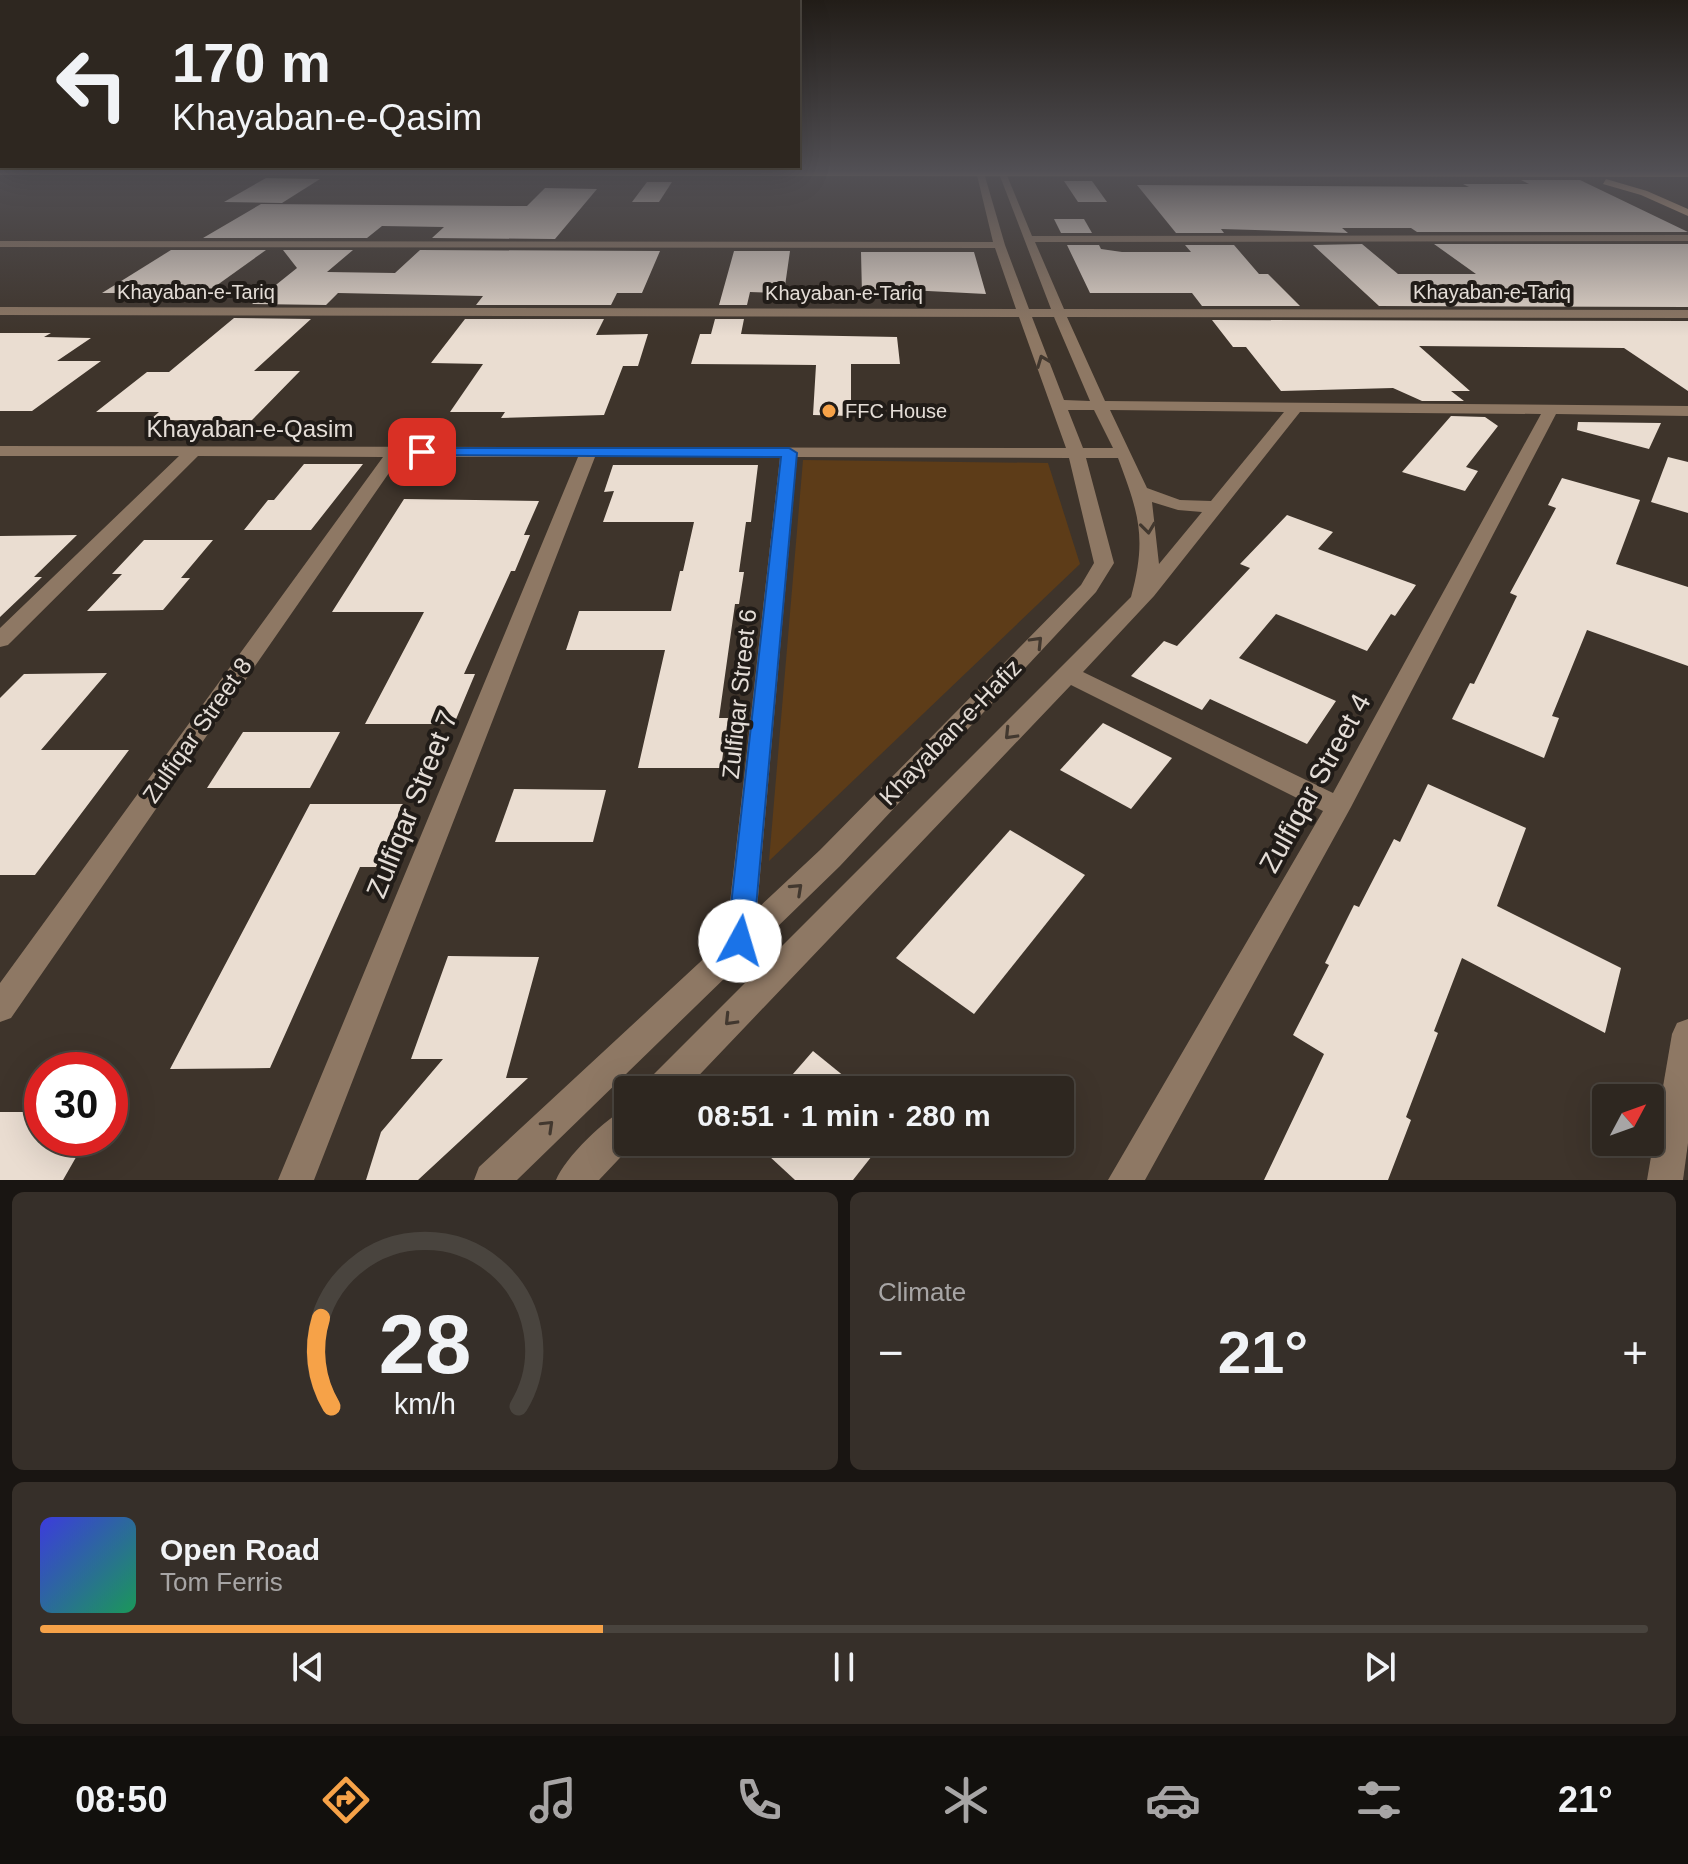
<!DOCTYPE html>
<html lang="en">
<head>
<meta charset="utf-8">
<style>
  :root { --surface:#2e2720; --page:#362f29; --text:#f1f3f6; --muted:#a7a5a5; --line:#49443e; --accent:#f6a248 }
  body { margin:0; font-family:Helvetica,sans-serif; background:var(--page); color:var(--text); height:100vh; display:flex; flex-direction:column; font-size:30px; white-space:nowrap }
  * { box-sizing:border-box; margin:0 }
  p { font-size:26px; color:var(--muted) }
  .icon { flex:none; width:44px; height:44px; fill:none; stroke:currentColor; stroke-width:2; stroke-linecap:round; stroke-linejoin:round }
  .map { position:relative; height:1180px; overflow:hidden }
  .drawer { display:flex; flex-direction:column; gap:12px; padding:12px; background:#191512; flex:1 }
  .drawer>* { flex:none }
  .hud { position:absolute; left:0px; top:0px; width:800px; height:168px; box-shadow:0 8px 32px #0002,0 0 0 2px var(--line); background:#2e2720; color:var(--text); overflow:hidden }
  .needle { width:52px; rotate:49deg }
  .tools { position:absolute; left:1592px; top:1084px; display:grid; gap:16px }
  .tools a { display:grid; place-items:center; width:72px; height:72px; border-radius:8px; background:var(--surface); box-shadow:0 8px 32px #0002,0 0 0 2px var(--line); font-size:40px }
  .speed { position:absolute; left:24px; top:1052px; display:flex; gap:16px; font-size:40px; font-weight:700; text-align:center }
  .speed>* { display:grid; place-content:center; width:104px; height:104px; border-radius:50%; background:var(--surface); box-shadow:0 8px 32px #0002,0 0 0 2px var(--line); line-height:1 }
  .speed .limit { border:12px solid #d22; background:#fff; color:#111 }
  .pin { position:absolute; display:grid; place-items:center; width:68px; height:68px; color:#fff; margin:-34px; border-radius:16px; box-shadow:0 4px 12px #0006 }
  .me { position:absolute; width:88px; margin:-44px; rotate:6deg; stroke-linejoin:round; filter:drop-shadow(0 0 6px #0008) }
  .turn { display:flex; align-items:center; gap:28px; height:168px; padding:0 40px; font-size:36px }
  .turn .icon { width:104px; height:104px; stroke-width:2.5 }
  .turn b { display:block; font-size:56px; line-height:68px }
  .big { font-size:60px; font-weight:700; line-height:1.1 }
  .drawer .widget { flex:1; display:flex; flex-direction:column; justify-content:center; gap:12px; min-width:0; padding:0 28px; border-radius:12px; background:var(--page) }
  .drawer .dial { align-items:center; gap:0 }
  .dial svg { height:208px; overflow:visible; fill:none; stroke:var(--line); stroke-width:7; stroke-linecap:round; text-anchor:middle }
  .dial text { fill:var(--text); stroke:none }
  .song { display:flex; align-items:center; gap:24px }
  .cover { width:96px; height:96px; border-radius:12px; background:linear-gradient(135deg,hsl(240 70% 55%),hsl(150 70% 35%)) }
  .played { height:8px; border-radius:4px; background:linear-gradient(90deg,var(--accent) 35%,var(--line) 35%) }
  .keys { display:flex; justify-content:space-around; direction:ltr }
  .heat { display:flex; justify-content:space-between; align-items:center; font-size:44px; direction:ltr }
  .drawer .tiles { flex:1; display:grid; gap:12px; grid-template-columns:1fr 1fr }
  .widget:last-child { grid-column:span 2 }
  .trip { position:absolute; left:614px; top:1076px; width:460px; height:80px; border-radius:8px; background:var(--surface); box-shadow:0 8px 32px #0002,0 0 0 2px var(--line); font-weight:700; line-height:80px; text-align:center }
  .menu { display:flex; height:128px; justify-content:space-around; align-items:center; background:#12100d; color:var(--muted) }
  .menu .icon { width:56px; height:56px }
  .menu .active { color:var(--accent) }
  .menu b { font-size:36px; color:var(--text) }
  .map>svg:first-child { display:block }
  .green { fill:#5d3c18 }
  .building { fill:#eaddd1 }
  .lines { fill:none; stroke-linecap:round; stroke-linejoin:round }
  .minor { fill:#8e7864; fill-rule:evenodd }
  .major { fill:#e6ba90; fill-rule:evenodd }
  .oneway { stroke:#42382f }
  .route { fill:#1a73e8; stroke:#114b97; stroke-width:2 }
  .poi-dot { fill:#f6a248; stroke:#211c18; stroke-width:3 }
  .labels { text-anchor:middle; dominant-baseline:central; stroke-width:8; stroke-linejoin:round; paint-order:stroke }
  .far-street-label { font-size:20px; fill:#e4ddd7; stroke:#211c18 }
  .far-poi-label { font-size:20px; fill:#e4ddd7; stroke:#211c18; text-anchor:start }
  .street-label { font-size:24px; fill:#e4ddd7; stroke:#211c18 }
  .near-street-label { font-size:28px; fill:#e4ddd7; stroke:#211c18 }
</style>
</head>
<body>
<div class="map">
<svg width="1688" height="1180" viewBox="0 0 1688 1180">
  <rect width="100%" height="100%" fill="#3e342b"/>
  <path class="green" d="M803 460 1048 463 1080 564 769 861Z"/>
  <g class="building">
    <path d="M266 178 320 179 282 203 224 202Z"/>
    <path d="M1521 180H1580L1688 232H1417L1411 228H1342L1348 233 1221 229 1224 233H1176L1137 185 1469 187 1463 184H1529Z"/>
    <path d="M1064 181H1092L1107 202H1078Z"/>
    <path d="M647 182H672L659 202H632Z"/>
    <path d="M545 188 597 189 555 239 432 238 444 227 382 226 367 238H203L261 204 521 206H527Z"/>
    <path d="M1054 219H1084L1092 233H1061Z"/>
    <path d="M1362 244 1398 274H1476L1434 244H1688V307L1379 306 1313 245Z"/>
    <path d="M1067 245H1099L1101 249 1122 252H1191L1185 245H1234L1259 274H1268L1300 306H1202L1192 293H1090Z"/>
    <path d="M171 250H266L206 293H102Z"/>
    <path d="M283 250H353L327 272 395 273 420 250 660 251 642 293H617L611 305H476L483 296 338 293 326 305 252 304 297 268Z"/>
    <path d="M734 251H790L784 293 750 292 747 305H719Z"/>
    <path d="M861 252H974L986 294 889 289V294H862Z"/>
    <path d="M234 318 311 319 254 371H300L251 421 150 420 159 412H96L147 372H169Z"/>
    <path d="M465 319H604L596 335 648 334 638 366H623L604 415 501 418 505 412H450L483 364 431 363Z"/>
    <path d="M715 319H744L741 334 897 337 900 364H851V416L813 415 816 365 691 364 700 334H711Z"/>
    <path d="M1212 320 1688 321V391L1624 348 1419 346 1470 391H1451L1464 401H1422L1393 388 1281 391 1246 347H1233Z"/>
    <path d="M0 333H51L44 337 91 338 57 361H101L32 411H0Z"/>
    <path d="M1451 416 1485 417 1498 426 1466 467 1478 471 1465 491 1402 472Z"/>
    <path d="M1578 422 1661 423 1649 449 1577 430Z"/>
    <path d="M1668 457 1688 462V513L1651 502Z"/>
    <path d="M304 464H363L311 530H244L268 500H274Z"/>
    <path d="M613 465H758L751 522H746L739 572H744L739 604H735L719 718H728L721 768H638L665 650H566L579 611H671L680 571H683L694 522H603L614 491 604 492Z"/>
    <path d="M1562 478 1640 500 1616 564 1688 587V666L1587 630 1552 716 1559 718 1544 758 1452 719 1470 683 1474 684 1517 596 1510 593 1556 508 1548 505Z"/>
    <path d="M404 499 539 501 524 535H530L515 571H511L464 674H475L454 724H365L424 612H332Z"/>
    <path d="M1287 515 1333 532 1318 549 1416 585 1395 616 1391 614 1367 651 1276 614 1239 658 1336 701 1307 744 1210 699 1202 710 1131 676 1164 641 1177 646 1250 568 1240 564Z"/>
    <path d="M77 535 34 577H42L0 617V536Z"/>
    <path d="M144 540H213L181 578H190L163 610 87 611 122 574H112Z"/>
    <path d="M107 673 41 750H129L35 875H0V698L24 674Z"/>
    <path d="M1103 723 1172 758 1131 809 1060 770Z"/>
    <path d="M243 732H340L310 788H207Z"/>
    <path d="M1428 784 1526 828 1497 906 1621 968 1605 1033 1462 958 1434 1031 1438 1033 1406 1117 1411 1120 1388 1180H1264L1324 1054 1293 1035 1329 965 1325 963 1354 905 1359 907 1394 839 1400 842Z"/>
    <path d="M514 789 606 790 593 842H495Z"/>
    <path d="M310 804H403L376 867H360L270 1068 170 1069Z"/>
    <path d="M1010 830 1085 875 974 1014 896 958Z"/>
    <path d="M448 956 539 957 506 1078H528L418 1180H366L381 1132 443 1059H411Z"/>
    <path d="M813 1051 861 1090H779Z"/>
    <path d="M0 1112H42V1138H87L63 1180H0Z"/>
    <path d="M754 1142H883L853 1180H795Z"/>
  </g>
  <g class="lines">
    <g class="minor">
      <path d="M976 171 984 173 1005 245 1029 309H1051L998 171 1006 173 1032 236 1688 235V241L1035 242 1064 309 1688 310V318L1067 317 1105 401 1688 406V416L1556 414 1351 807 1145 1180H1108L1323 811 1071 685 685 1090H645L650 1078 1131 597C1147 538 1139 514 1118 458H1086L1114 563 1096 592 840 866 517 1180H474L479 1167 726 938 780 457H595L314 1180H278L578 457H400L11 1018 0 1022V983L383 457 198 456 8 645 0 647V628L179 456H0V446L1066 448 1019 317 0 315V307L1016 309 995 248 0 247V241L993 242ZM1032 317H1054L1090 401 1064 400ZM1068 410H1094L1113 448H1083ZM1110 410 1284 412 1211 501 1180 500 1147 488ZM1300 412 1541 414 1333 793 1083 672 1154 596ZM797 457 1069 458 1094 563 1081 585 820 850 757 909ZM1152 502 1178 510 1202 512 1159 564Z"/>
      <path d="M1688 1019V1143L1683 1180H1647L1672 1034 1677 1023Z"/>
      <path d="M628 1108V1142H635L599 1180H556C565 1158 606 1117 628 1108Z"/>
    </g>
    <g class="major">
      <path d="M0 171H1688V177L0 175Z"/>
      <path d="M1606 179 1647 191 1688 209V216L1641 195 1603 184Z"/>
    </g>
  </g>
  <defs><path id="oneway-chevron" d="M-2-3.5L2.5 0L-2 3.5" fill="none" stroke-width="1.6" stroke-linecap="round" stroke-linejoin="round" transform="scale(2)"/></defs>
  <g class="oneway">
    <use href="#oneway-chevron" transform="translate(1043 361) rotate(-111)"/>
    <use href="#oneway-chevron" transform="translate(1148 528) rotate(83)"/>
    <use href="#oneway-chevron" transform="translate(1037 642) rotate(-46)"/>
    <use href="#oneway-chevron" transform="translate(1010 734) rotate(134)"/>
    <use href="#oneway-chevron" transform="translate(797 889) rotate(-43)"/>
    <use href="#oneway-chevron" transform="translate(730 1020) rotate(134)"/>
    <use href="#oneway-chevron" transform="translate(548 1126) rotate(-44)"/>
  </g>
  <linearGradient id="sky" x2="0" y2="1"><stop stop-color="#221d18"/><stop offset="0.51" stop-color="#525055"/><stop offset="1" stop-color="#525055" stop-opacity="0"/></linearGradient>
  <rect width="1688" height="336" fill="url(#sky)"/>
  <path class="route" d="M422 448H789L797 453 753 941 750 949 740 953 731 949 727 941 781 457 417 455V449Z"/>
  <circle class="poi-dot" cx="829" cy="411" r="8"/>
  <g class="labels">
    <g class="far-street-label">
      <text x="196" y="292">Khayaban-e-Tariq</text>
      <text x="1492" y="292">Khayaban-e-Tariq</text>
      <text x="844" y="293">Khayaban-e-Tariq</text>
    </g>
    <g class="far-poi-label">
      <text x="845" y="411">FFC House</text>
    </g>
    <g class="street-label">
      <text x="250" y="428">Khayaban-e-Qasim</text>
      <text transform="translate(739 694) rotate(-84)">Zulfiqar Street 6</text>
      <text transform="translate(197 730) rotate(-55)">Zulfiqar Street 8</text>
      <text transform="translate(950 732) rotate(-46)">Khayaban-e-Hafiz</text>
    </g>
    <g class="near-street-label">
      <text transform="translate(1315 783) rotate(-61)">Zulfiqar Street 4</text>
      <text transform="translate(412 804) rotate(-68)">Zulfiqar Street 7</text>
    </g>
  </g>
</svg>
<div class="tools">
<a><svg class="needle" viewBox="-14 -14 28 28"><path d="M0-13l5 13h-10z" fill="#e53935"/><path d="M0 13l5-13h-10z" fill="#a7a5a5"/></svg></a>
</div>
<div class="speed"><div class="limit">30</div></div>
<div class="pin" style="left:422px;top:452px;background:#d93025"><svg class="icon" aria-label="arrive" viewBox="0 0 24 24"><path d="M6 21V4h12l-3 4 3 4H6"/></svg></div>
<svg class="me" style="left:740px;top:941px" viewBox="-20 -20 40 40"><circle r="19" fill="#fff"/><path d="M0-13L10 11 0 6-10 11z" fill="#1a73e8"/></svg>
<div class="trip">08:51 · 1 min · 280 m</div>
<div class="hud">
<div class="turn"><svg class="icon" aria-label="left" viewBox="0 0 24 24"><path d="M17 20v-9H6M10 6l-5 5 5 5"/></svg><div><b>170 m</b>Khayaban-e-Qasim</div></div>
</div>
</div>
<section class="drawer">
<div class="tiles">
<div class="widget dial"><svg viewBox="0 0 100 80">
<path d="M14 69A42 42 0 1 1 86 69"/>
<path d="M14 69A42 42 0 0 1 10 35" stroke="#f6a248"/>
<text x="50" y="56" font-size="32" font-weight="700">28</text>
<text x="50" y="72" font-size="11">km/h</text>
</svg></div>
<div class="widget"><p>Climate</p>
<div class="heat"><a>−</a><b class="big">21°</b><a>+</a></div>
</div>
<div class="widget">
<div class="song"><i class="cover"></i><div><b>Open Road</b><p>Tom Ferris</p></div></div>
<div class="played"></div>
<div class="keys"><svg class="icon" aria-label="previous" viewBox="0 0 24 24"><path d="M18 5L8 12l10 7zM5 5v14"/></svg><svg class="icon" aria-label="pause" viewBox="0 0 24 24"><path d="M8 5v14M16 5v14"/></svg><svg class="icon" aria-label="next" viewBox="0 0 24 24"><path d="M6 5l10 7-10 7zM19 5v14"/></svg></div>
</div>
</div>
</section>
<nav class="menu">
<b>08:50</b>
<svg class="icon active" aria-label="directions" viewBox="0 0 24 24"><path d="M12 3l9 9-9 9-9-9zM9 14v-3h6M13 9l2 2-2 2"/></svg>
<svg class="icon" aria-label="music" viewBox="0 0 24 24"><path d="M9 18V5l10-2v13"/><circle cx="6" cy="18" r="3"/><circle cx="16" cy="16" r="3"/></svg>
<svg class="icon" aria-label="phone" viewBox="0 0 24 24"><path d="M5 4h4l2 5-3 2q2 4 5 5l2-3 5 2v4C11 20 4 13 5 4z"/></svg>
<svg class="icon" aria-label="climate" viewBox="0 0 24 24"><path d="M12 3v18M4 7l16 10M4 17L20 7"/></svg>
<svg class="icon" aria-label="car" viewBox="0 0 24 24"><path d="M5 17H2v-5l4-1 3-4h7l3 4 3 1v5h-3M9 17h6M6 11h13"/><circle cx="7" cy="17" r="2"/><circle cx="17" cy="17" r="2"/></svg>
<svg class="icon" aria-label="filters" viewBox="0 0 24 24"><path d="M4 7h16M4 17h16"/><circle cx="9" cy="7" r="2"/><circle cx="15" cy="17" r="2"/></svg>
<b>21°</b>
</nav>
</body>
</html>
